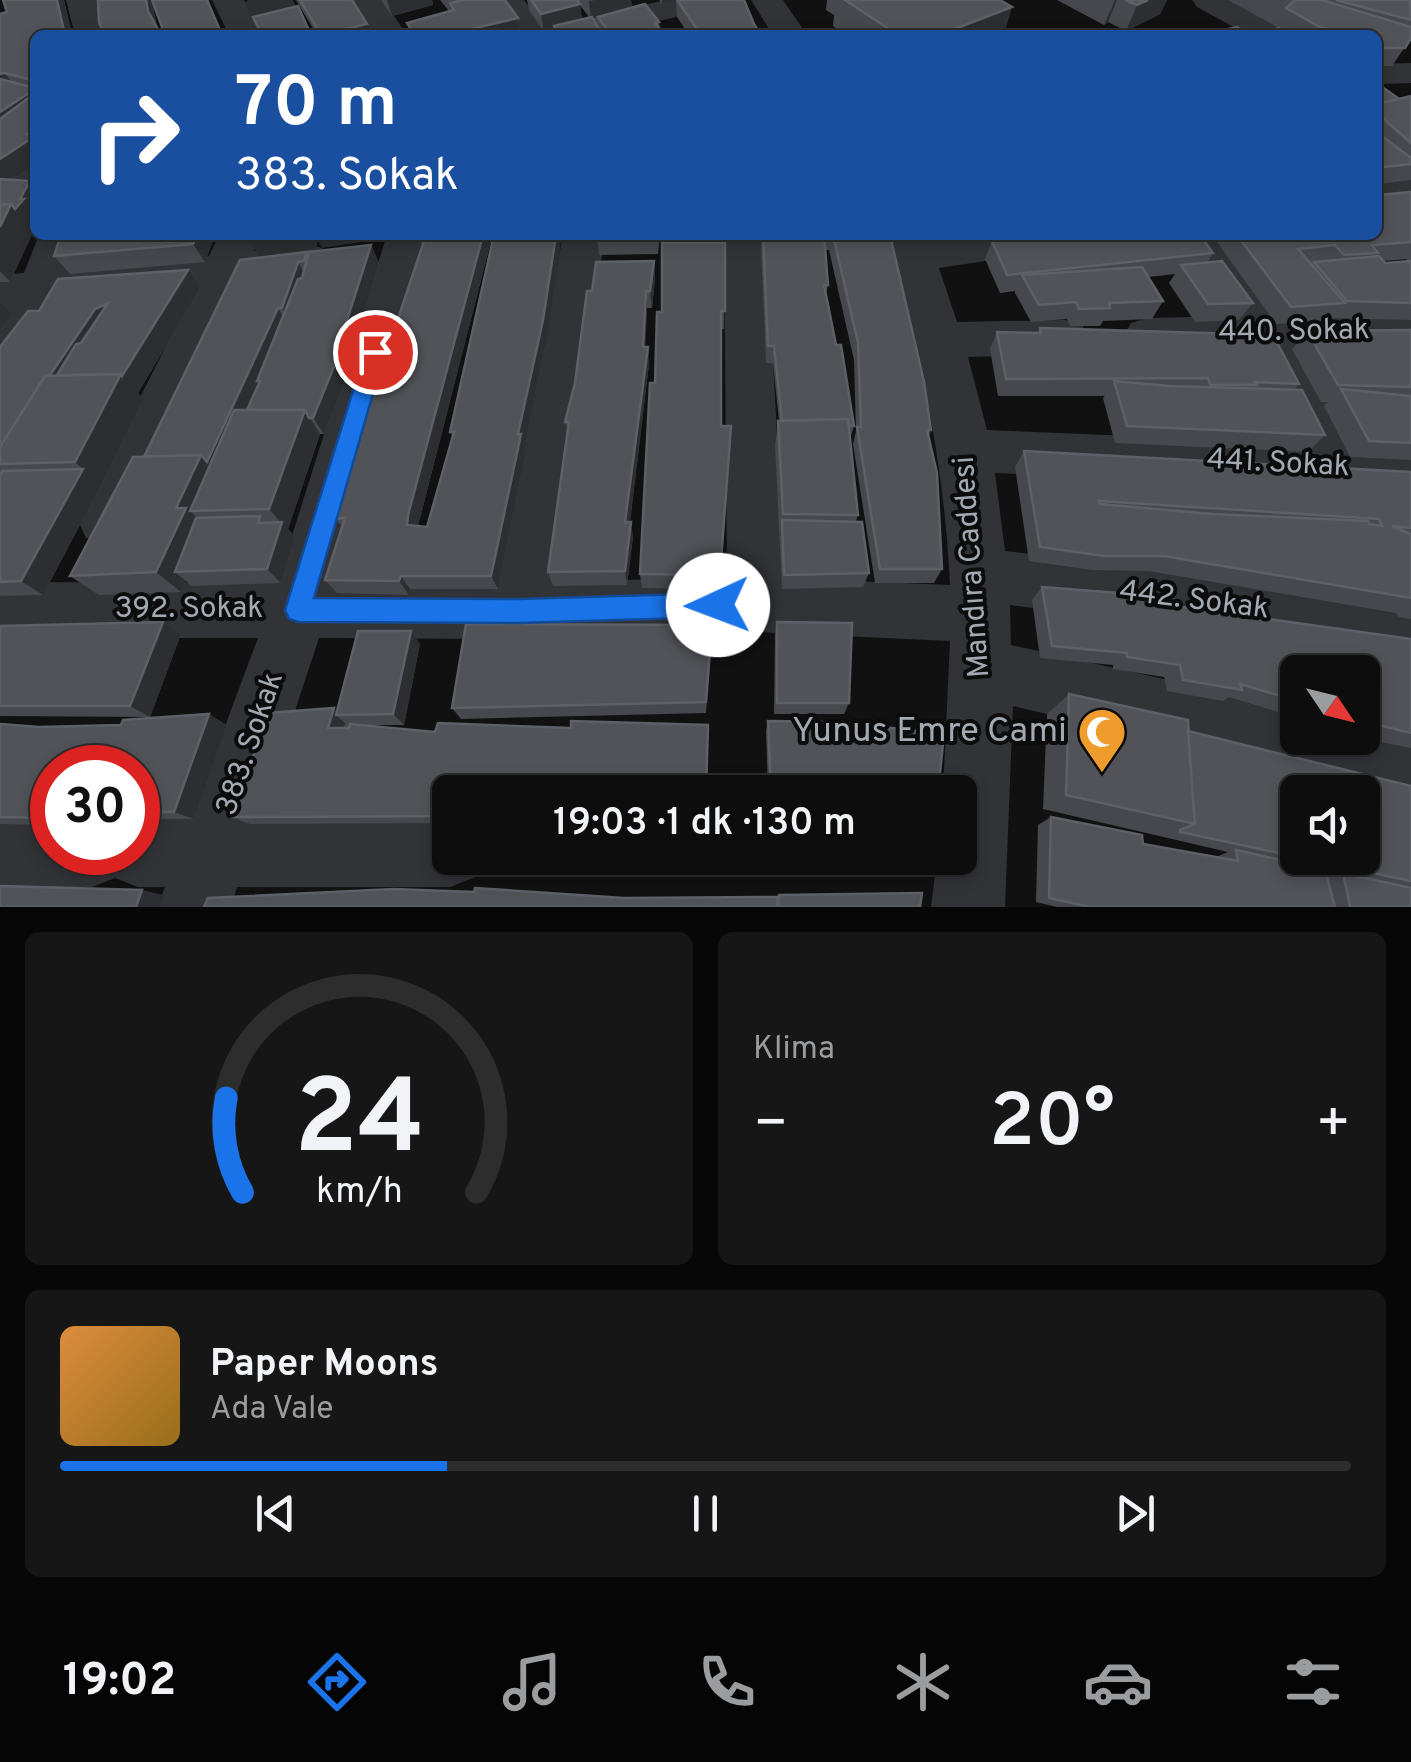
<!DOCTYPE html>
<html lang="tr">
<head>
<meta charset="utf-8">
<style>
  :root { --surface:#0d0d0e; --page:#161617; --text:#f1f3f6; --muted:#9a9c9e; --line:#2d2d2e; --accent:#1a73e8 }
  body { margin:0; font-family:Overpass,sans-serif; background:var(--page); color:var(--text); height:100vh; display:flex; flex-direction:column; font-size:38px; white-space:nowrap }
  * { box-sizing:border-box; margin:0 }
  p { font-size:32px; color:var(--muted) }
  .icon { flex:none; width:55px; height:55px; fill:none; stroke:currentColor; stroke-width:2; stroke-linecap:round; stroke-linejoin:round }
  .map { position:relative; height:907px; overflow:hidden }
  .panel { display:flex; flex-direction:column; gap:25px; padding:25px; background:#070708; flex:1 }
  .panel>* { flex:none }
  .top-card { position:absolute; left:30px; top:30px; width:1352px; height:210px; border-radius:15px; box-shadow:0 5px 15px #0003,0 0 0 2px var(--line); background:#1a4fa0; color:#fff; overflow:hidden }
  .needle { width:65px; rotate:125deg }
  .buttons { position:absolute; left:1280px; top:655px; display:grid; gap:20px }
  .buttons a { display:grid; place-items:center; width:100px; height:100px; border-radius:15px; background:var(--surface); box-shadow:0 5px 15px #0003,0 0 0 2px var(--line); font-size:50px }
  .speed { position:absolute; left:30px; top:745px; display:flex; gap:20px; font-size:50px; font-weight:700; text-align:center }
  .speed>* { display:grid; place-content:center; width:130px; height:130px; border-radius:50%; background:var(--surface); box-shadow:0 5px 15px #0003,0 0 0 2px var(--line); line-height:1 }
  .speed .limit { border:15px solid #d22; background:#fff; color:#111 }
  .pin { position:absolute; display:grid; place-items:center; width:85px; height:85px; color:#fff; margin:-42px; border:5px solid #fff; border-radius:50%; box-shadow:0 2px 10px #0007 }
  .me { position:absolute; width:110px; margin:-55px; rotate:268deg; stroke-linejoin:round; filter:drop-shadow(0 0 8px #0008) }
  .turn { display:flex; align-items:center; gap:35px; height:210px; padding:0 40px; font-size:45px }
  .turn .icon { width:130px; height:130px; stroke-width:2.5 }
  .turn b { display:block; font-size:70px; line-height:85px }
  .big { font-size:75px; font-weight:600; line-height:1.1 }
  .panel .card { flex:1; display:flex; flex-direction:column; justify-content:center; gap:15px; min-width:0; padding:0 35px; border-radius:15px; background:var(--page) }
  .panel .dial { align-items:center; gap:0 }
  .dial svg { height:260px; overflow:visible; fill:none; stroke:var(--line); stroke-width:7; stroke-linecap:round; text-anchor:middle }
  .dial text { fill:var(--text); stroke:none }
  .song { display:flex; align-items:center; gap:30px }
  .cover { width:120px; height:120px; border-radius:15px; background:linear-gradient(135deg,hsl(30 70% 55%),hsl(40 70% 35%)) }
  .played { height:10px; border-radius:5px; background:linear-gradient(90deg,var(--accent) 30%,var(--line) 30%) }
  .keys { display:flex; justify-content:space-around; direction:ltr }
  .heat { display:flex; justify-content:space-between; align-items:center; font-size:55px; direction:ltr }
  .panel .tiles { flex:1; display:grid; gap:25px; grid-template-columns:1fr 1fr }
  .card:last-child { grid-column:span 2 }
  .trip { position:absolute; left:432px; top:775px; width:545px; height:100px; border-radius:15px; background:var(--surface); box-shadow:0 5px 15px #0003,0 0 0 2px var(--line); font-weight:600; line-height:100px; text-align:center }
  .dock { display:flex; height:160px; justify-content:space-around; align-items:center; background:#050506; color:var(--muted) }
  .dock .icon { width:70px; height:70px }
  .dock .selected { color:var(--accent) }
  .dock b { font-size:45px; color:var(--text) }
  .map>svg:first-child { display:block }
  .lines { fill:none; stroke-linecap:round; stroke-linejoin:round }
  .minor { fill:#323337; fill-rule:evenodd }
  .wall { fill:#47484d; fill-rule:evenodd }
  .shaded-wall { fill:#2d2e31 }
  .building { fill:#515358; stroke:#5d6066; stroke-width:2.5; fill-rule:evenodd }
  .route { fill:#1a73e8; stroke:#114b97; stroke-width:2.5 }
  .labels { text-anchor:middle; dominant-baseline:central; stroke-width:8; stroke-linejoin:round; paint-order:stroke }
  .street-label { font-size:30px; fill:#a2a9b3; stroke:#0c0c0d }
  .near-poi-label { font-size:35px; fill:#a2a9b3; stroke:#0c0c0d; text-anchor:end }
</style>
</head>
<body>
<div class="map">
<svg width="1411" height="907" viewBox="0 0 1411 907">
  <rect width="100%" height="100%" fill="#111112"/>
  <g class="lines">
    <g class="minor">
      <path d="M66 0H98L109 35H75Z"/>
      <path d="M212 0H244L263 35H229Z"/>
      <path d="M351 0H383L407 35H373Z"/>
      <path d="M492 0H524L544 27 666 0H726L721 7 596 35H516Z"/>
      <path d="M751 0H783L807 35H773Z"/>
      <path d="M1192 0H1232L1284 28 1289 35H1248L1197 7Z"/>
      <path d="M1411 63V83L1378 84V64Z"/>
      <path d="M35 165V196L14 210 0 214V182L21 168Z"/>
      <path d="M1411 177V203L1378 207V181Z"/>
      <path d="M39 235H81L70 269 209 256 219 235H251L256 243 254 251 307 243 322 248 329 258 322 268 242 283 126 538 106 545 86 538 78 521 195 288 55 302 17 362 0 367V312L4 306 0 307V275L24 273Z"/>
      <path d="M387 235H429L335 583H495L563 235H605L553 582 727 577 724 235H766L785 578 950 585C944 461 921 353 885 235H927L929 240 965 235H1085L1079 245 1064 249 939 268 957 322 1065 320 1082 325 1089 337 1082 349 1065 354 968 357 987 430 1303 443 1254 350 1148 352 1131 347 1124 335 1131 323 1148 318 1232 316 1176 235H1220L1281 315 1411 312V346L1301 349 1357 446 1411 448V492L995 473 1005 551 1411 599V657L1010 605 1011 645 1298 709V738H1362V724L1411 735V801L1013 706 1005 907H931L937 858H960V792H943L950 641 757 632 519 639 319 638 260 817H450V858H483L475 877 450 887H237L231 907H157L165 887H138L115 878 92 887 0 890V820L52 818V852H138V817H191L258 638H0V582L277 583Z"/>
    </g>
  </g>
  <g class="wall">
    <path d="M3 0H64L72 35H35V164L11 180 35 187V222L31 228 34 230 10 282H0V14L7 12Z"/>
    <path d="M296 0H352L367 24 371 35H317Z"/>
    <path d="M381 0H432L433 5 392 16Z"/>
    <path d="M440 0H505L518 18 520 31 527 35H411L407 23 449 11Z"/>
    <path d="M527 0H631L632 8 659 22 660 29 665 35H555L554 29 544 32 529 10ZM580 5 582 8 590 18 582 20Z"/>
    <path d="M659 0H744L754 24 761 35H689L677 17 676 1 662 4Z"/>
    <path d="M827 0H1000L1004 35H845L833 26 834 15 826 10Z"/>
    <path d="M1057 0H1167L1160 14 1126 31 1108 22 1104 25Z"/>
    <path d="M1228 0H1411V41H1409L1392 66H1378V35H1292Z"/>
    <path d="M1378 84 1399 99 1411 96V180L1378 184Z"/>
    <path d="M1411 192V320L1331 318 1329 321 1276 324 1212 235H1378ZM1407 259 1405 261 1385 263 1383 261Z"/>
    <path d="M215 235 205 262 70 274 54 256Z"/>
    <path d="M597 235H660L658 254 599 255Z"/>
    <path d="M762 235H890L931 430 929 436 942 569 934 583H875L853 444 856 431 854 360 829 250H825L828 285 826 296 854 426 850 439 858 515 856 521 869 573 863 587 782 589 775 444 779 421 773 363H766L761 250Z"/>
    <path d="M492 237 418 526 427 527 453 437 450 432 547 338 525 444 526 451 498 589H410L409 595 337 593 325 580 342 527 336 519Z"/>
    <path d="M992 241 1213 253 1207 263 1253 303 1239 320 1195 322 1169 283 1175 274 1148 277 1163 301 1152 319 1103 321 1100 326H1070L1067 319 1031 322 1015 293V291L1000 293 985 259Z"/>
    <path d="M725 243 724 329H721V426H731L720 589 642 588 640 574 655 383 662 312Z"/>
    <path d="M371 245 379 263 351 356 353 360 324 434H320L288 529 295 537 281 583 191 586 186 581 181 592 99 595 70 576 144 457 307 252 308 254Z"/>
    <path d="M654 261 655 279 652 308H647L645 347H648L649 364 630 522 633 537 627 585 553 586 548 572 568 432 565 422 575 383 592 291Z"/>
    <path d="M200 288 138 393 143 399 101 485 43 595 0 596V347L39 311Z"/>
    <path d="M1040 328 1299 384 1294 390 1325 435 1308 452 1115 443 1103 398 1105 396H998L990 349 997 332H1038Z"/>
    <path d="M1411 330V460L1350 457 1324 406 1328 402H1321L1292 349 1307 331Z"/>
    <path d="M1024 451 1411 472V619L1399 617 1396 613 1149 571 1092 570 1029 561 1015 467Z"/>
    <path d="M1042 587 1411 639V748L1361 738H1362V672H1298V718L1229 697 1223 701 1167 691 1164 677 1113 669V665L1040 658 1032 600Z"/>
    <path d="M163 622 181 634 150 717 0 716V626Z"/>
    <path d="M777 622 849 703 844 714H774L775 634Z"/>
    <path d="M712 625 706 713 461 719 452 708Z"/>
    <path d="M420 644 404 725H365L435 732 708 725 450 792V823L250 824 232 817 337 711Z"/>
    <path d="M1069 694 1188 731 1411 786V907H1057L1036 902 1038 825 1051 817 1143 844 1216 857 1228 852 1043 809 1047 714ZM1298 792 1362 858H1298Z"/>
    <path d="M768 721 938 792H768L766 731Z"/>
    <path d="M0 724 39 727 227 725 194 819H138V768H52V825L0 824Z"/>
  </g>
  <g class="shaded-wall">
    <path d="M57 0H64L72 35H65Z"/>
    <path d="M146 0H152L158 29 148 11Z"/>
    <path d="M248 0H293L297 10 253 21 245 3Z"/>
    <path d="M387 0H432L433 5 392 16Z"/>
    <path d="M595 0H631L632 10 591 19 589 1Z"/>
    <path d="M662 0H680L662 4Z"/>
    <path d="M1115 0H1117L1108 22 1104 25Z"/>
    <path d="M1148 0H1167L1160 14 1126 31 1137 5Z"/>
    <path d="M580 4 582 22 544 32 541 14Z"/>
    <path d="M1012 7 1004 35H939Z"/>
    <path d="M518 18 521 35H445Z"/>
    <path d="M367 24 371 35H325Z"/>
    <path d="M5 73 18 91 0 93V74Z"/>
    <path d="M35 89V116L0 139V112Z"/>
    <path d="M35 129V164L0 187V159Z"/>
    <path d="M30 181 35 187V222L31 228 34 230 10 282 0 271V227L11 204 20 199Z"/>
    <path d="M197 235H215L205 262 193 244Z"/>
    <path d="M274 235H387V238L322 248 318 240 316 248 259 257 248 239Z"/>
    <path d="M483 235H491L492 237 417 530 407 525 408 515Z"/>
    <path d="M556 235H562L547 338 525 444 526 451 498 589 491 576Z"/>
    <path d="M371 245 379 263 351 356 353 360 324 434 313 418 340 342Z"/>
    <path d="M654 261 655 279 652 308 650 291Z"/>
    <path d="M298 262 308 280 292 326 282 308Z"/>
    <path d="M188 270 200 288 138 393 143 399 101 485 43 595 21 581 83 469 75 462 121 374Z"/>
    <path d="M646 291 647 308 645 364 643 347Z"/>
    <path d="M0 302 11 313 0 329Z"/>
    <path d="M108 303 22 464 0 451 95 309Z"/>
    <path d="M278 308 288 326 260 381H257L261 387 222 478 207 462Z"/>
    <path d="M648 347 649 364 628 537 625 522Z"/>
    <path d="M305 410 320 434 288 529 295 537 281 583 267 569 282 524 269 509Z"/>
    <path d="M201 455 221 478 190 511 208 529 175 572 186 581 181 592 156 572 176 508Z"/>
    <path d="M631 522 633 537 627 585 625 571Z"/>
    <path d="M401 576 410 589 409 595 399 581Z"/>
    <path d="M163 622 181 634 150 717 130 706Z"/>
    <path d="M411 631 420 644 404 725 393 714Z"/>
    <path d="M334 708 342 715H336L345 723 341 738 328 728Z"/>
    <path d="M209 714 227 725 194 819 174 812Z"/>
    <path d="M142 890 164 895 160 907H136Z"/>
  </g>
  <g class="building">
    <path d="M3 0H57L65 35H35V81L5 73 0 74V14L7 12Z"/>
    <path d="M98 0H146L148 11 161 35H104L99 22Z"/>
    <path d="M152 0H207L222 35H165Z"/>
    <path d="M300 0H352L367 24 321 35Z"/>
    <path d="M464 0H505L518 18 445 35H415L407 23 454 10 450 3Z"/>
    <path d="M531 0H577L580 4 541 14Z"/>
    <path d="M677 0H744L754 24 761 35H701Z"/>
    <path d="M845 0H1000L1012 7 939 35H898Z"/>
    <path d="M1125 0H1148L1137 5Z"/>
    <path d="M1295 0H1322L1411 27V38L1405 48H1382L1378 46V35H1345L1320 27 1286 8Z"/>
    <path d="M1336 0H1410L1411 20Z"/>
    <path d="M645 4 659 22 655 23 665 35H611L598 17Z"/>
    <path d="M298 6 311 35H262L253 17Z"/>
    <path d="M592 17 602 35H557L554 26Z"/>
    <path d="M1237 27 1248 35H1203Z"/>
    <path d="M1279 28 1289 35H1250Z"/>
    <path d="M526 30 527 35H505Z"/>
    <path d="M0 79 35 88V89L0 112Z"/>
    <path d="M1378 84 1399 99 1378 104Z"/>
    <path d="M35 93V129L28 134 35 136 0 159V119Z"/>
    <path d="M1411 96V143L1378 114V104Z"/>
    <path d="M1378 133 1411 158V164L1385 167 1378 160Z"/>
    <path d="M0 179 30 181 20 199H24L15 209 11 204 0 205Z"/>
    <path d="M1411 192V242L1372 245 1378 253 1344 255 1335 245 1298 249 1345 303 1291 307 1237 235H1378V195Z"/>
    <path d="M11 204 0 227V205Z"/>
    <path d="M61 235H197L193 244 54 256Z"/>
    <path d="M249 235H274L248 239Z"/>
    <path d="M426 235H483L408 515 407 525 427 527 454 432H450L494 235H556L543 320 518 434H521L491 576H401L399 581 325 580 345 518 336 519 362 426Z"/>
    <path d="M597 235H657L597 237Z"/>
    <path d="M763 235H824L828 285H824L836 345H841L854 426H849L848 419 782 421 774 346H768Z"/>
    <path d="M833 235H890L924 382 931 430H927L937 473 942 569H880L857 427H861L858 343Z"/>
    <path d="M1050 235H1200L1213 253 1007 275 992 241Z"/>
    <path d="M662 243H725V311H721V426H731L720 575 640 574 650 383H655L657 312H662Z"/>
    <path d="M371 245 340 342H344L313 418H309L305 410H247L260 381H257L298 279 302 278 309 252Z"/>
    <path d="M307 252 304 261 298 262 282 308H278L207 462 201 455 144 457 240 260Z"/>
    <path d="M1379 256 1385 263 1411 261V303L1347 301 1314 262Z"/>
    <path d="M654 261 650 291H646L643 347H648L625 522H631L625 571 548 572 569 422H565L575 383 587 291H592L596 262Z"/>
    <path d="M1222 261 1253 303 1208 304 1181 265Z"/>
    <path d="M1142 267 1163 301 1109 303 1110 308 1079 309 1076 302 1039 305 1022 275Z"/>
    <path d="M188 270 122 376 121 374 57 375 76 344 81 343 108 303 95 309 50 375 45 376 0 447V347L28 311H39L58 279Z"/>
    <path d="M1040 328 1273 335 1299 384 1255 382 1257 385H1210L1208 378 1006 379 997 332 1041 333Z"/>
    <path d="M1411 330V387L1338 385 1307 331Z"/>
    <path d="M121 374 75 462 0 464V447L45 376Z"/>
    <path d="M1114 381 1170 386 1302 390 1325 435 1127 426Z"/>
    <path d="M1341 389 1411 396V443L1369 441Z"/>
    <path d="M234 410H305L269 509 190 511Z"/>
    <path d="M848 419 858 515 783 514 778 421Z"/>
    <path d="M1024 451 1411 472V528L1392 526 1411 534V598L1164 556H1104L1040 547ZM1099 501 1379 519 1382 526 1369 524 1368 521 1212 514 1100 504Z"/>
    <path d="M201 455 176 508H186L156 572 70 576 133 457Z"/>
    <path d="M83 469 21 581 0 582V476L2 471Z"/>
    <path d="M260 516 258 523 282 522 267 569 175 572 196 518Z"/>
    <path d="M782 520 862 522 869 573 784 575Z"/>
    <path d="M1042 587 1119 593 1168 605 1411 639V733L1362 721V672H1298V701L1240 684 1242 690 1183 680 1180 665 1127 657V653L1052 646Z"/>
    <path d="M163 622 130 706H0V626Z"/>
    <path d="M777 622 852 623 849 703H777Z"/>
    <path d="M466 624 712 625 706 702 452 708Z"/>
    <path d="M358 631H411L393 714 336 715Z"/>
    <path d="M1069 694 1188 720 1195 824 1066 795Z"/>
    <path d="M334 708 328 728H349L350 724 435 732 438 723 571 728V721L708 725 706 792H450V816L232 817 268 713Z"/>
    <path d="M209 714 174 812H138V768H52V818L0 817V724L39 727 121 725 123 720Z"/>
    <path d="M768 721 841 722 944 734 938 792H771Z"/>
    <path d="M1188 731 1411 786V881L1302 858H1362V792H1298V857L1180 832V830L1195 824Z"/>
    <path d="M1051 817 1142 835 1143 844 1238 861 1236 850 1325 870 1335 907H1090L1049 898Z"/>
    <path d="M1343 873 1411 888V907H1350Z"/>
    <path d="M0 886 142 890 136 907H0Z"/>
    <path d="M475 888 624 898 778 897 777 907H204L208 898 394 889 474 892Z"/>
    <path d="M922 893 920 907H778L779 895Z"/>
  </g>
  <path class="route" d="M375 344 385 352 314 598 519 599 718 593 727 596 731 605 727 613 718 617 519 623 298 622 289 619 285 610 365 352Z"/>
  <defs>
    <g id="mosque-pin" transform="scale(2.5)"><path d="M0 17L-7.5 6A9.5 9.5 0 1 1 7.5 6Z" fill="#ef9c2d" stroke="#0c0c0d"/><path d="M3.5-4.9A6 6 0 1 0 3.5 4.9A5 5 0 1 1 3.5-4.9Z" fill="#fff"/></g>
  </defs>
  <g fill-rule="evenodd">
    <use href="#mosque-pin" x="1102" y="732"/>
  </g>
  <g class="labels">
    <g class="street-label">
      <text transform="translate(1294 332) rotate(-1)">440. Sokak</text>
      <text transform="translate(1278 464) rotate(3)">441. Sokak</text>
      <text transform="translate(973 567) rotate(-94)">Mandıra Caddesi</text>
      <text transform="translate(1194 601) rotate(7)">442. Sokak</text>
      <text x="189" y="609">392. Sokak</text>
      <text transform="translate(251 744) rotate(-71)">383. Sokak</text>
    </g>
    <g class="near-poi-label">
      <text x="1067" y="732">Yunus Emre Cami</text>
    </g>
  </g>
</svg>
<div class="buttons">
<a><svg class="needle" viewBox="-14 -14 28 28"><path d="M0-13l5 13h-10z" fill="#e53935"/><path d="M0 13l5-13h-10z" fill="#9a9c9e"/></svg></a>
<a><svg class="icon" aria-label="sound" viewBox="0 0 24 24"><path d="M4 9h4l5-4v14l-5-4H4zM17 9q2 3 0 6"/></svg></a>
</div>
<div class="speed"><div class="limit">30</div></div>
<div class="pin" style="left:375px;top:352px;background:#d93025"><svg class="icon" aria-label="arrive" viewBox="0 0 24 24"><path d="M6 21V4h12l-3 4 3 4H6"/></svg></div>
<svg class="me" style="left:718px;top:605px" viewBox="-20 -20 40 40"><circle r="19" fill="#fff"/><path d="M0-13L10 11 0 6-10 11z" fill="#1a73e8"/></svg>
<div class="trip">19:03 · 1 dk · 130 m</div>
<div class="top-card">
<div class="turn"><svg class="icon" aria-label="right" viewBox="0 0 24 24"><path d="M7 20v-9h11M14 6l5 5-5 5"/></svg><div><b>70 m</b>383. Sokak</div></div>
</div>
</div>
<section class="panel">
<div class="tiles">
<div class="card dial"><svg viewBox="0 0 100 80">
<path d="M14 69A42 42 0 1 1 86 69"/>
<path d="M14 69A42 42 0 0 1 9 40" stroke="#1a73e8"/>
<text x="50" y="56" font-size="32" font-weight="700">24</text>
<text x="50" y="72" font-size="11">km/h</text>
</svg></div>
<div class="card"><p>Klima</p>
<div class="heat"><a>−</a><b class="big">20°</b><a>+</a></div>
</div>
<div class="card">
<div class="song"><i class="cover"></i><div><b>Paper Moons</b><p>Ada Vale</p></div></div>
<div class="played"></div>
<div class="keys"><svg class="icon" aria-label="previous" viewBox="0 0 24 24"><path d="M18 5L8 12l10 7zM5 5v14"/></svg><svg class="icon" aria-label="pause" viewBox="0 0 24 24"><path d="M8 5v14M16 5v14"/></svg><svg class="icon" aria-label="next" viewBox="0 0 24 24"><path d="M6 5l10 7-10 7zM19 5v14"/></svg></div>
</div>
</div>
</section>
<nav class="dock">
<b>19:02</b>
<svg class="icon selected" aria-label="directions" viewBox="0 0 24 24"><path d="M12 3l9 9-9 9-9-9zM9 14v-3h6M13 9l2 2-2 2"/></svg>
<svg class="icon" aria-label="music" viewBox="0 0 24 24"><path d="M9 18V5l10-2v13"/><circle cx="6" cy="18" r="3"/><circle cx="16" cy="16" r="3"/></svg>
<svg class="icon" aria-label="phone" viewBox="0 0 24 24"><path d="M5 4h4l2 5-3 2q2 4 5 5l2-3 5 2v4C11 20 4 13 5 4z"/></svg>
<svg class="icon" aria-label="climate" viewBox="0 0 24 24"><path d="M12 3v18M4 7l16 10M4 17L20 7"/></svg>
<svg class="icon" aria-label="car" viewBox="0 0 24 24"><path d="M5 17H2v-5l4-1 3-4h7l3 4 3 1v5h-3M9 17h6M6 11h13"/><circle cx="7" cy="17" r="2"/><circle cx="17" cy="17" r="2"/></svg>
<svg class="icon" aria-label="filters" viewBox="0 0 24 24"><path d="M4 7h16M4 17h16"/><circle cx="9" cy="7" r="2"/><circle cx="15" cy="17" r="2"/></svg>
</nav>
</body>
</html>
